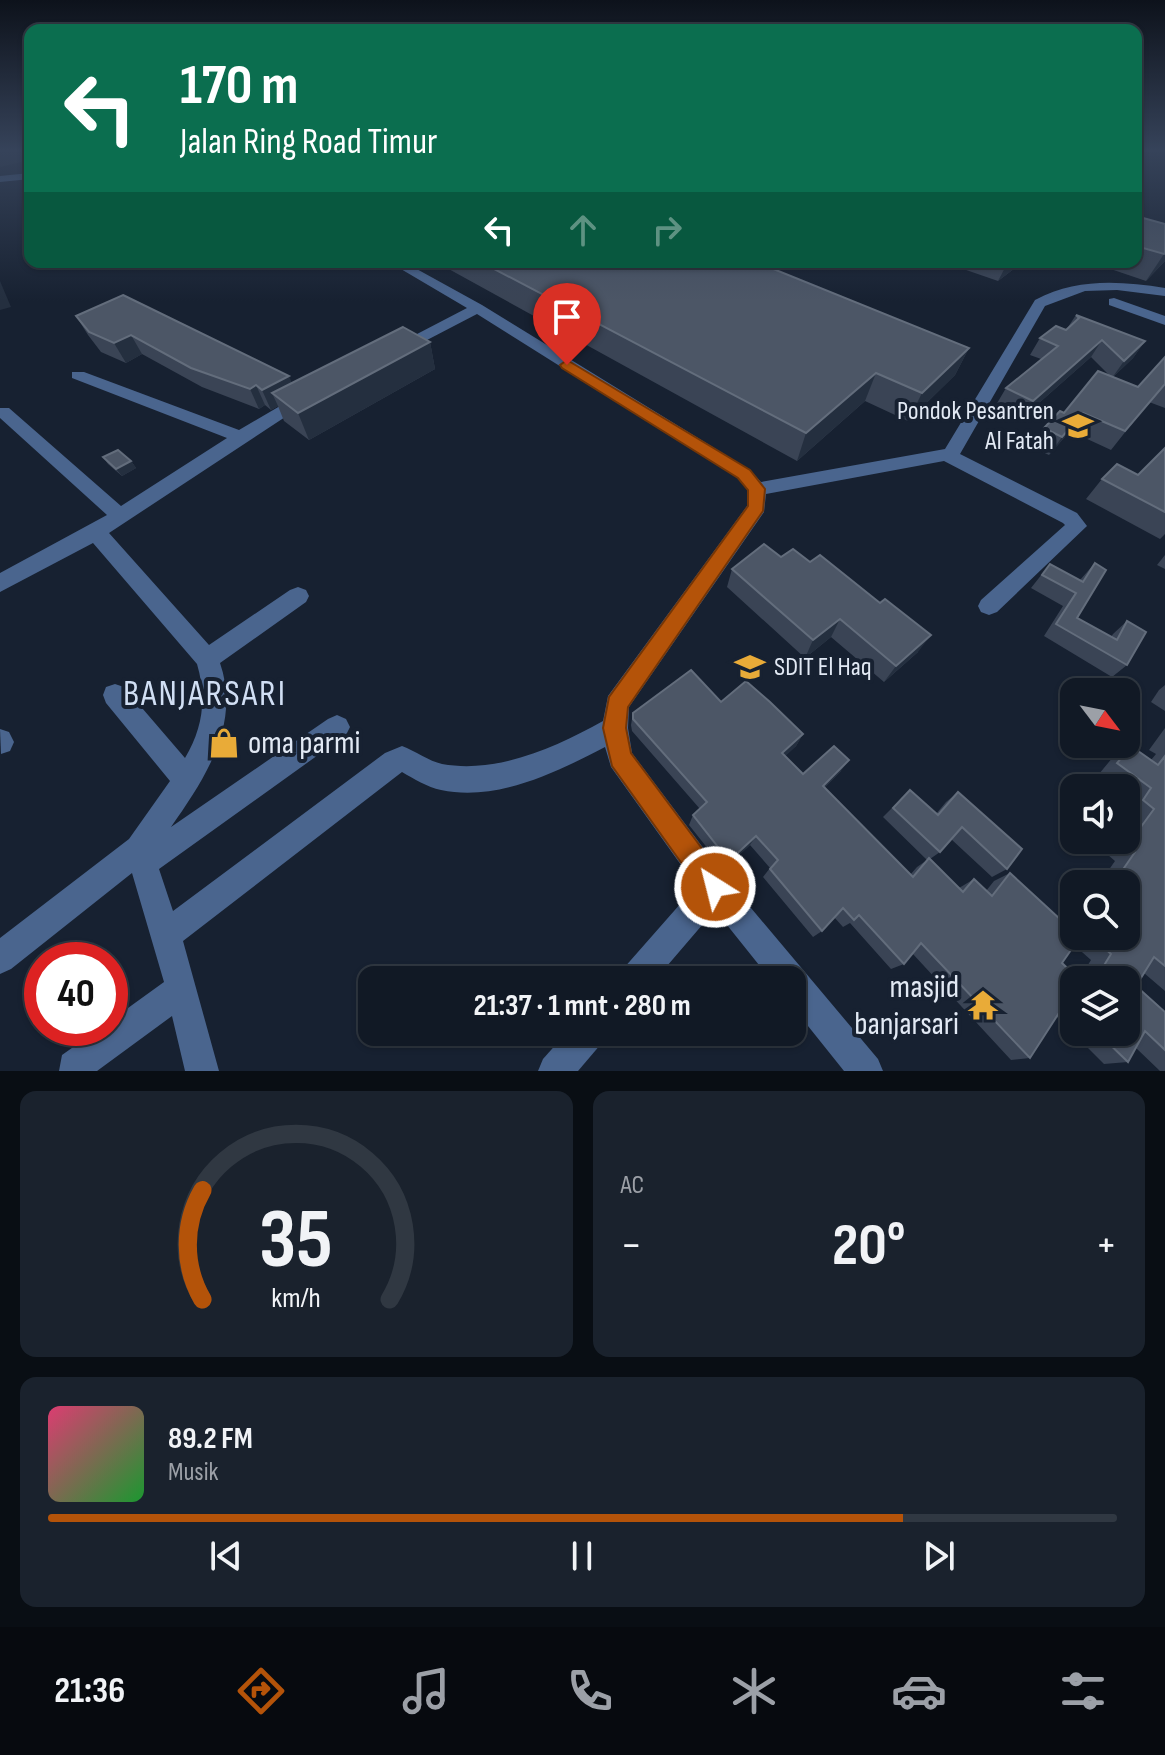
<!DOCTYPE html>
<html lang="id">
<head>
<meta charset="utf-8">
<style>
  :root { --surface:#111925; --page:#1a222d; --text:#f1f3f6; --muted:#9ca0a7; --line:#303842; --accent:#b45309 }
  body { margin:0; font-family:"Sofia Sans Condensed",sans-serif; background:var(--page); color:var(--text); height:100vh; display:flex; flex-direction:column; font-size:30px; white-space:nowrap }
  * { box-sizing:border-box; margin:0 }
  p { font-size:26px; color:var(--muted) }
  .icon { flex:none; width:44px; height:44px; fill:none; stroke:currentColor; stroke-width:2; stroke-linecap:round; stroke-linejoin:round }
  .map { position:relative; height:1071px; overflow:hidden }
  .panel { display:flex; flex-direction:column; gap:20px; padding:20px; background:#090e14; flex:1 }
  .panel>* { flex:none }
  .top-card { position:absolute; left:24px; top:24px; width:1118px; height:244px; border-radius:16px; box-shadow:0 2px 6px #0004,0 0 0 2px var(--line); background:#0b6e4f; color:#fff; overflow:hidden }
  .needle { width:52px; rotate:122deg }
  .buttons { position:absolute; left:1060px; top:678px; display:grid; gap:16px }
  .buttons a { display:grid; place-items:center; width:80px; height:80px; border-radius:16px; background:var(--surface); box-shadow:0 2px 6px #0004,0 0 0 2px var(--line); font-size:40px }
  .speed { position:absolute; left:24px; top:942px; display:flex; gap:16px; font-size:40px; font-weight:700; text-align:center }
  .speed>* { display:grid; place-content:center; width:104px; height:104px; border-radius:50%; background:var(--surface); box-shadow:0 2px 6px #0004,0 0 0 2px var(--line); line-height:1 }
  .speed .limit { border:12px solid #d22; background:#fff; color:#111 }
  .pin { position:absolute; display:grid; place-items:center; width:68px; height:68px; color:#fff; margin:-82px -34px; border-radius:50% 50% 50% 0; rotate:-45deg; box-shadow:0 0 8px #0007 }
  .pin .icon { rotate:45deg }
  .me { position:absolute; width:88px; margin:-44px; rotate:324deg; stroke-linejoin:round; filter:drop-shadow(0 0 6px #0008) }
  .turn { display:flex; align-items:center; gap:28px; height:168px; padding:0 24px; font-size:36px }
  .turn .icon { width:104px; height:104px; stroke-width:2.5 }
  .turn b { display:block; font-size:56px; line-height:68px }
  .lanes { display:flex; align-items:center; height:76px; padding:0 24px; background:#0003; justify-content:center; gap:40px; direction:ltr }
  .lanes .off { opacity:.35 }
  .big { font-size:60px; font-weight:700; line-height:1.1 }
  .panel .tile { flex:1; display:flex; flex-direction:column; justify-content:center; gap:12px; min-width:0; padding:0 28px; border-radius:16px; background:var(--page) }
  .panel .dial { align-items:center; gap:0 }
  .dial svg { height:208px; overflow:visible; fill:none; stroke:var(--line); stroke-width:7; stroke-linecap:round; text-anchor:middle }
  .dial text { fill:var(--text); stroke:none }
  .song { display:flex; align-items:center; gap:24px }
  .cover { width:96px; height:96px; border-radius:12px; background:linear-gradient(135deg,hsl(340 70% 55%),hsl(130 70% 35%)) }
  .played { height:8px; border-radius:4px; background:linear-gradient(90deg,var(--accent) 80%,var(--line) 80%) }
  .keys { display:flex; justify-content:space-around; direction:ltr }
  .heat { display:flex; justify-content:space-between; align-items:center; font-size:44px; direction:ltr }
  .panel .tiles { flex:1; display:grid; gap:20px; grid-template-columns:1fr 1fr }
  .tile:last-child { grid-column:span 2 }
  .trip { position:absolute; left:358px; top:966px; width:448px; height:80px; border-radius:16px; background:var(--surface); box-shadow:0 2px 6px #0004,0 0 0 2px var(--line); font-weight:700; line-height:80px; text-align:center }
  .tabs { display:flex; height:128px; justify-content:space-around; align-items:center; background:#070a0f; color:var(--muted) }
  .tabs .icon { width:56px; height:56px }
  .tabs .selected { color:var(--accent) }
  .tabs b { font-size:36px; color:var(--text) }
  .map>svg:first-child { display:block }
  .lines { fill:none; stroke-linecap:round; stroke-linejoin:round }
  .minor { fill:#4a658e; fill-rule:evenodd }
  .wall { fill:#3a4455; fill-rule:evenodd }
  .shaded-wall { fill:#242f3f }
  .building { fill:#4c5666; stroke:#636d7c; stroke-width:2 }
  .route { fill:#b45309; stroke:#753606; stroke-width:2 }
  .labels { text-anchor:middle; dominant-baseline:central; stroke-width:8; stroke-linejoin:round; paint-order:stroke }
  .poi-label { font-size:26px; fill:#e2e9f4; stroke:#172131; text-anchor:end }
  .near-poi-label { font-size:32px; fill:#e2e9f4; stroke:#172131; text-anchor:start }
  .near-quarter-label { font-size:36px; letter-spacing:2px; fill:#d1dff4; stroke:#172131 }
</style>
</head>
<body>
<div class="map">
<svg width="1165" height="1071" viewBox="0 0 1165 1071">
  <rect width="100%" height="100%" fill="#172131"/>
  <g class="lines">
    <g class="minor">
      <path d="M30 173V179L0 182V176Z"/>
      <path d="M389 262H404L482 305 750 470 761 482 945 449 1035 300C1077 278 1119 281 1165 288V296L1117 290 1085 291 1045 306 960 454 1077 513 1087 526 997 612 989 615 981 612 978 606 981 600 1065 525 1063 523 944 461 766 494 764 512 629 707 628 728 632 753 725 877 878 1059 883 1071H844L792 1006V980H771L715 910 655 980H618L623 969 696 886 611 767 605 747C557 772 497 802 441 790 427 787 414 779 402 772L183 941 219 1071H185L172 1016 97 1071H59L62 1055 100 1028H110V1021L164 982 132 873 11 969 0 974V938L129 839 170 781 106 703 103 695 106 687 115 684 124 687 185 758C203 728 207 698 197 664L93 543 0 592V573L107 515 0 418V408H9L121 506 227 438 72 378V372H84L239 430 297 396 303 395 311 400 109 533 209 645 290 590 298 587 306 590 309 596 306 602 220 663C241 724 206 777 171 827L328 719 337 715 346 719 350 727 346 735 159 869 173 911 385 753 402 746C415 751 429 761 442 764 498 774 556 747 603 721L608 696 747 506 748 490 738 478 477 314 404 352H394V346L467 308Z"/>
      <path d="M1114 298 1165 316V325L1109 305V299Z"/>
      <path d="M0 729 9 732 14 742 10 751 1 754Z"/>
      <path d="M567 1032H606L601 1044 578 1071H538L543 1059Z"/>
    </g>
  </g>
  <g class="wall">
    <path d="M1136 216 1165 224V261L1146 281 1090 262H1136Z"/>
    <path d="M436 262H756L969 348 955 375 908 421 865 401 797 461Z"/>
    <path d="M943 262H1023L998 281Z"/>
    <path d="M1076 315 1145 341 1133 358 1113 377 1138 387 1165 357V408L1149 402 1111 450 1070 431 1049 455 1032 447 1044 428 1109 375 1091 357 1022 418 996 405 1006 388 1041 359 1030 355 1040 338 1066 330Z"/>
    <path d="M76 316 292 383 430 342 435 369 309 440 284 421 278 406 271 410 265 405 259 409 202 387 142 354 126 363 101 352 88 335Z"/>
    <path d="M1165 448V534L1160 539 1086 499 1102 479 1138 475Z"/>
    <path d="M103 457 131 461 136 468 122 476 108 464Z"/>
    <path d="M1165 555V569L1157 565Z"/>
    <path d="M781 557 918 652 884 682 831 637 805 658 727 587 732 569Z"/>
    <path d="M1095 563 1077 618 1111 637 1113 634 1127 621V665L1112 677 1044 636 1063 606 1031 588 1050 564 1080 580Z"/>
    <path d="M1165 685V711L1151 702 1159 690Z"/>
    <path d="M721 702 803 734 796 746 785 756 803 774 841 771 824 788 910 875 917 867 927 860 883 817 910 790 936 814 946 802 958 792 1007 869 992 877 951 839 940 852 930 859 959 888 974 879 986 891 994 881 1010 873 1074 936H1126V884H1099L1115 861 1108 855 1119 840H1126V830L1134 819 1126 812V807L1132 799 1126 794V788H1118L1099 774 1113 757 1131 746 1151 760 1156 754 1149 750 1165 728V991L1144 973 1136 986 1165 1012V1071H1160L1136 1048 1128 1062 1104 1064 1056 1016 1030 1058 1011 1060 912 953 904 964 891 969 850 923 843 927 834 917 822 931 813 937 763 877 770 868 750 845 724 869 689 825 693 815 700 809 632 731 631 725 633 713ZM1074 945 1091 960 1079 979 1062 963ZM1074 980H1126V1032H1074Z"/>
  </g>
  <g class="shaded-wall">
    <path d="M0 151H30V160L0 167Z"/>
    <path d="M1165 253V261L1146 281 1164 254Z"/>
    <path d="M1008 262H1023L998 281Z"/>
    <path d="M0 281 11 307 0 310Z"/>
    <path d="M131 335 142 354 126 363 114 343Z"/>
    <path d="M1102 340 1091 357 1022 418 1033 401Z"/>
    <path d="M1145 341 1133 358 1112 378 1124 361Z"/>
    <path d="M430 342 435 369 309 440 298 413Z"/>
    <path d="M969 348 955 375 908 421 922 393Z"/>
    <path d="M876 373 865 401 797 461 806 433Z"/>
    <path d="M289 376 297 395 272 393 278 406 271 410 262 390Z"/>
    <path d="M256 385 265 405 259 409 250 389Z"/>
    <path d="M1083 413 1070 431 1049 455 1062 437Z"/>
    <path d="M131 461 136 468 122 476 116 469Z"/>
    <path d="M840 619 831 637 805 658 813 640Z"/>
    <path d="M931 635 918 652 884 682 896 666Z"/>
    <path d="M803 734 796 746 776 765 782 753Z"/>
    <path d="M849 760 841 771 814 797 823 786Z"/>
    <path d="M756 836 750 845 724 869 729 861Z"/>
  </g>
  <g class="building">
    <path d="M1136 216 1165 224V253L1164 254 1136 246Z"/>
    <path d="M481 262H756L969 348 922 393 876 373 806 433Z"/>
    <path d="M123 295 289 376 262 390 256 385 250 389 191 368 131 335 114 343 89 332 76 316Z"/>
    <path d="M1076 315 1145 341 1124 361 1102 340 1033 401 1006 388 1058 346 1040 338 1056 326 1066 330 1079 318Z"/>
    <path d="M403 327 430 342 298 413 272 393Z"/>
    <path d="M1165 357V384L1125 431 1083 413 1062 437 1044 428 1060 411 1064 413 1098 371 1138 387Z"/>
    <path d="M1165 448V512L1102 479 1117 464 1138 475Z"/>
    <path d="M118 450 131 461 116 469 103 457Z"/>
    <path d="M764 544 781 557 793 549 810 562 820 555 880 603 885 599 931 635 896 666 840 619 813 640 732 569Z"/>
    <path d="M1095 563 1106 570 1077 618 1117 640 1127 621 1146 632 1127 665 1056 624 1076 593 1042 575 1050 564 1083 582Z"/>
    <path d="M691 670 721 702 746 681 770 702 803 734 782 753 803 774 834 746 849 760 823 786 913 877 929 858 963 892 974 879 992 896 1010 873 1074 932V936L1080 937 1062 963 1080 980H1074V1010L1066 1002 1030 1058 921 943 904 964 859 915 854 920 843 908 822 931 770 869 778 860 756 836 729 861 693 815 707 802 633 719V713Z"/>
    <path d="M1131 746 1158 765 1165 756V966L1154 957 1136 986 1165 1012V1050L1145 1031 1128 1062 1097 1032H1126V980H1095L1111 954 1091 936H1126V926L1138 906 1126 896V884H1113L1135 852 1127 846 1154 809 1143 800 1151 788 1117 763Z"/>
    <path d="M910 790 938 815 958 792 1022 849 1007 869 962 827 940 852 893 808Z"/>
  </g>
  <linearGradient id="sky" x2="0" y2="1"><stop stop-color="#0d121b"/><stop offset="0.5" stop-color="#36435a"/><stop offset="1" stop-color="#36435a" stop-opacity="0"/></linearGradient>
  <rect width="1165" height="301" fill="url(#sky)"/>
  <path class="route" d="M567 360 750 470 765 489 763 511 628 707 626 728 631 753 724 878 728 887 724 896 715 900 705 896 612 766 603 728 609 697 748 506V490L738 478 562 368 560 365Z"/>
  <defs>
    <g id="school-bare" transform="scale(2.4)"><path d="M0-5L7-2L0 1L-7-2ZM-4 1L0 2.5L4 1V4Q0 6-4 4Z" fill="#e9ab38" stroke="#172131" stroke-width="2.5" paint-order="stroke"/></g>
    <g id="shop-bare" transform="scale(2.4)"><path d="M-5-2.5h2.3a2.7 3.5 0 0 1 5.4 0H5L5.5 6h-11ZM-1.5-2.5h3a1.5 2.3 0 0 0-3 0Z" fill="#e9ab38" stroke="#172131" stroke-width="2.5" paint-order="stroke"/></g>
    <g id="temple-bare" transform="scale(2.4)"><path d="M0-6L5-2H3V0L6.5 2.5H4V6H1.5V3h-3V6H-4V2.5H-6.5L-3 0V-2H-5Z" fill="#e9ab38" stroke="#172131" stroke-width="2.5" paint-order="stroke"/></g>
  </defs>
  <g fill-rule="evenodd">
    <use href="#school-bare" x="1078" y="426"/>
    <use href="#school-bare" x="750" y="667"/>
    <use href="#shop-bare" x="224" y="743"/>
    <use href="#temple-bare" x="983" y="1005"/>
  </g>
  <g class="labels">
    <g class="poi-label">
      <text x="1054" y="411">Pondok Pesantren<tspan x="1054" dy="30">Al Fatah</tspan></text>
      <text x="774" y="667" text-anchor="start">SDIT El Haq</text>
    </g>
    <g class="near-poi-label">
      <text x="248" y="743">oma parmi</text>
      <text x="959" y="987" text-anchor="end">masjid<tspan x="959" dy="37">banjarsari</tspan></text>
    </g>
    <g class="near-quarter-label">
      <text x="205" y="694">BANJARSARI</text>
    </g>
  </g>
</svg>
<div class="buttons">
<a><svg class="needle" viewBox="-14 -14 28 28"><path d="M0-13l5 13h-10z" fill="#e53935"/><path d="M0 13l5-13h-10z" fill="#9ca0a7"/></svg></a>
<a><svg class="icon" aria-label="sound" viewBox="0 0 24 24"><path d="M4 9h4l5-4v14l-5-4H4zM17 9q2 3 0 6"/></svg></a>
<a><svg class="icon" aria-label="search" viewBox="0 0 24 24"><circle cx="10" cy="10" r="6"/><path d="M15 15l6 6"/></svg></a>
<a><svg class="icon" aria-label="layers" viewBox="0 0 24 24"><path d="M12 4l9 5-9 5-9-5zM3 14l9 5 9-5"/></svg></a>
</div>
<div class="speed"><div class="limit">40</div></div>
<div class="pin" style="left:567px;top:365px;background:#d93025"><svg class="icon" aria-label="arrive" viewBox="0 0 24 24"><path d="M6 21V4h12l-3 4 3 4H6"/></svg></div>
<svg class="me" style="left:715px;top:887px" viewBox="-20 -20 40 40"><circle r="17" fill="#b45309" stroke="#fff" stroke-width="3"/><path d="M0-11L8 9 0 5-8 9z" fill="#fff"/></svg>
<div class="trip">21:37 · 1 mnt · 280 m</div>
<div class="top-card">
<div class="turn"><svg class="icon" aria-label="left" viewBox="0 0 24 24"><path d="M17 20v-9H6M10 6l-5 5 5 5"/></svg><div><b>170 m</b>Jalan Ring Road Timur</div></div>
<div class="lanes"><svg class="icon" aria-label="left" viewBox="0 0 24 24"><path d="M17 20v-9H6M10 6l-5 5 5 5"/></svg><svg class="icon off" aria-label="ahead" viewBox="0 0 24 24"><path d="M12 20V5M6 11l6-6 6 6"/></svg><svg class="icon off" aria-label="right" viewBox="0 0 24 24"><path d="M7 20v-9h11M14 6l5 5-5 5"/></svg></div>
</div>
</div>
<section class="panel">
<div class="tiles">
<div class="tile dial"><svg viewBox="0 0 100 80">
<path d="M14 69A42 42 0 1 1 86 69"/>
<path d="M14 69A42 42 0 0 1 14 27" stroke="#b45309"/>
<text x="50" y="56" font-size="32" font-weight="700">35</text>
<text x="50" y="72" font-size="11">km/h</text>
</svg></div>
<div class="tile"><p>AC</p>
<div class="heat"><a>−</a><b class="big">20°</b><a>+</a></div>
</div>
<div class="tile">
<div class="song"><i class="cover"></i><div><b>89.2 FM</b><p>Musik</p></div></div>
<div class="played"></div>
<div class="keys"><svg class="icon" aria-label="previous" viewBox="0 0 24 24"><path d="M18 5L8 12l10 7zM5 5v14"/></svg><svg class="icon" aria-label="pause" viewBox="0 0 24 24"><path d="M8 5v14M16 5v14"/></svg><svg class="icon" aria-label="next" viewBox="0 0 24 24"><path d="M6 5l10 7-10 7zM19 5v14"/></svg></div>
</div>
</div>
</section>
<nav class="tabs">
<b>21:36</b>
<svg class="icon selected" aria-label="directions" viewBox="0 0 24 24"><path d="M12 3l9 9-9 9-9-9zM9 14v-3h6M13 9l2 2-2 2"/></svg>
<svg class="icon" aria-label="music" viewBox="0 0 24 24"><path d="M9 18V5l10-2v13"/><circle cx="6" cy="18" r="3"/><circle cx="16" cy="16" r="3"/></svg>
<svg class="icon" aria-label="phone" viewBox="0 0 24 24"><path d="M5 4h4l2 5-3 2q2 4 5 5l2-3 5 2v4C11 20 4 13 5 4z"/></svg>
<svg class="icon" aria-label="climate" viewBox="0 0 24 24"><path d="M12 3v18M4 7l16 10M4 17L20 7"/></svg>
<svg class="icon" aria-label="car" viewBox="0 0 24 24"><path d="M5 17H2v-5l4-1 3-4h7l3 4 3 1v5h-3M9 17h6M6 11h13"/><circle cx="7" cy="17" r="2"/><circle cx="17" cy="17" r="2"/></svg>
<svg class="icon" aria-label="filters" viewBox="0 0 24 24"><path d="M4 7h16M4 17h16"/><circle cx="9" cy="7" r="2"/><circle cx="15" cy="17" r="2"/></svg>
</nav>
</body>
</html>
